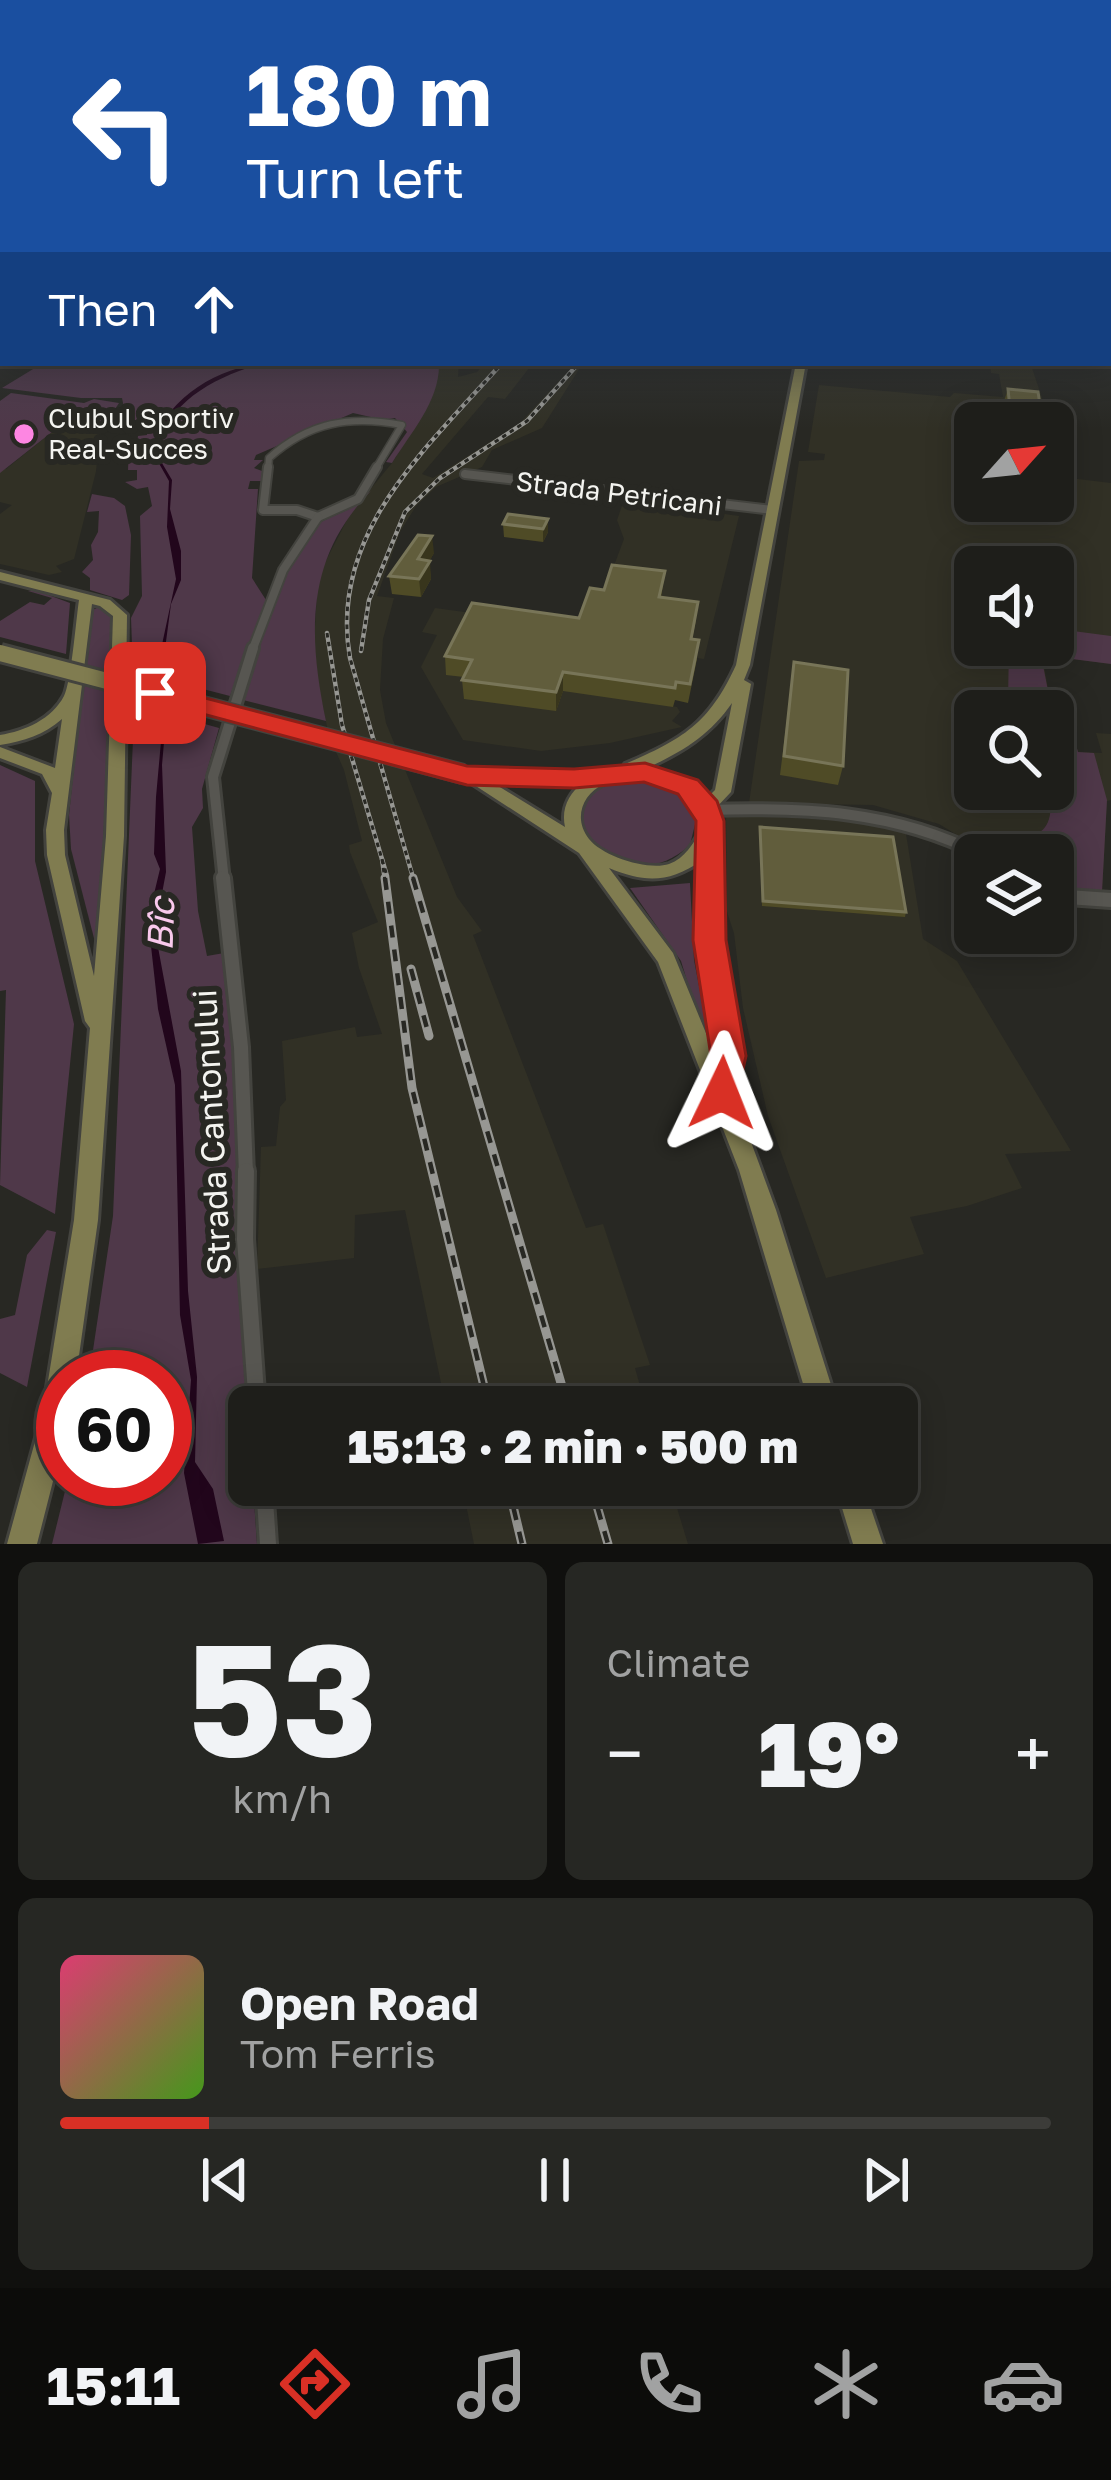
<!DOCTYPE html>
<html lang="en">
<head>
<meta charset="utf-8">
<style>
  :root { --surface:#1e1e1a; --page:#262723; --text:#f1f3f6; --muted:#a1a2a2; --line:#3c3c39; --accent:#d93025 }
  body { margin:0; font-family:"Golos Text",sans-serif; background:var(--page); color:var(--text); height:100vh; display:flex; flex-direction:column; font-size:45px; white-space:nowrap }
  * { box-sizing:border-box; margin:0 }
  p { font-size:39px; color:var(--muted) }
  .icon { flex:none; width:66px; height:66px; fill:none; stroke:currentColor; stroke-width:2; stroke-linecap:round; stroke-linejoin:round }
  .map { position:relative; height:1544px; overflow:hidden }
  .sheet { display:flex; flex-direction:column; gap:18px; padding:18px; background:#10100e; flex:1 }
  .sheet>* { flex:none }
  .banner { position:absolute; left:0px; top:0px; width:1113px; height:366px; box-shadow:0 6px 30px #0003,0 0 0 3px var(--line); background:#1a4fa0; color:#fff; overflow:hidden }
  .needle { width:78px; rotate:63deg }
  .buttons { position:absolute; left:954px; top:402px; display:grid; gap:24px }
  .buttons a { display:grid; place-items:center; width:120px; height:120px; border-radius:18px; background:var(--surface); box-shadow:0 6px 30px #0003,0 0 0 3px var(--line); font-size:60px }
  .speed { position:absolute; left:36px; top:1350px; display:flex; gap:24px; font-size:60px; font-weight:700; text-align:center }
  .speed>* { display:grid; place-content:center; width:156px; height:156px; border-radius:50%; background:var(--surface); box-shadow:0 6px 30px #0003,0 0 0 3px var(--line); line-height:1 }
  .speed .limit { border:18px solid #d22; background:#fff; color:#111 }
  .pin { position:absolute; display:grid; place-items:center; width:102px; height:102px; color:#fff; margin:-51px; border-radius:24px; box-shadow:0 6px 18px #0006 }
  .me { position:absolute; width:132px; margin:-66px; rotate:2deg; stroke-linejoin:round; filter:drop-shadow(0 0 9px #0008) }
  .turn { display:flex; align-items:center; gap:42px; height:252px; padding:0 48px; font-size:54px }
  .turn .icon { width:156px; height:156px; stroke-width:2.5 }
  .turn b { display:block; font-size:84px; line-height:102px }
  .then { display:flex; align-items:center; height:114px; padding:0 48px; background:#0003; gap:24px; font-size:45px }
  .big { font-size:90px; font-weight:800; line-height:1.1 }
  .sheet .widget { flex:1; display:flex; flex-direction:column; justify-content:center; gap:18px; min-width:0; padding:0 42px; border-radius:18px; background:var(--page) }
  .sheet .dial { align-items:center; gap:0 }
  .dial b { font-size:156px; line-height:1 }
  .song { display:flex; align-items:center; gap:36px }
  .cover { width:144px; height:144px; border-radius:18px; background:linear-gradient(135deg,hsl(340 70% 55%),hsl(100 70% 35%)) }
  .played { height:12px; border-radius:6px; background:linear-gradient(90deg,var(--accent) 15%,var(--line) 15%) }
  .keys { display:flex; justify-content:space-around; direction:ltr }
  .heat { display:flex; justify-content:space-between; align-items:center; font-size:66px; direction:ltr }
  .sheet .tiles { flex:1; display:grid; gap:18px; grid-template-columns:1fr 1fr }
  .widget:last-child { grid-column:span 2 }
  .trip { position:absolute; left:228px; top:1386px; width:690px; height:120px; border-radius:18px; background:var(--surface); box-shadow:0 6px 30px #0003,0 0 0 3px var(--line); font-weight:800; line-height:120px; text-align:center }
  .tabs { display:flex; height:192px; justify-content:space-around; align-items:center; background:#0c0c0a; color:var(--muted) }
  .tabs .icon { width:84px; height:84px }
  .tabs .on { color:var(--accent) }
  .tabs b { font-size:54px; color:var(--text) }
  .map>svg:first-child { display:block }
  .built { fill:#313025; fill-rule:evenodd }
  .green { fill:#4f3849 }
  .water { fill:#22061c }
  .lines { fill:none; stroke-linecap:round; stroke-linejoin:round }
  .street-far4-casing { stroke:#43433e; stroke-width:9 }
  .street-far3-casing { stroke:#43433e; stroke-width:12 }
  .street-far2-casing { stroke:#43433e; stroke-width:16 }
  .street-far1-casing { stroke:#43433e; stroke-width:20 }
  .street-casing { stroke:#43433e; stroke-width:22 }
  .primary-casing { stroke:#43433e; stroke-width:6 }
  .street-far4 { stroke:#575651; stroke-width:6 }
  .street-far3 { stroke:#575651; stroke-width:8 }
  .street-far2 { stroke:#575651; stroke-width:10 }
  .street-far1 { stroke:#575651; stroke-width:14 }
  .street { stroke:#575651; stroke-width:16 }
  .primary { fill:#807c50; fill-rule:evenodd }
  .rail-far1-casing { stroke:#979793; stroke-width:4.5 }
  .rail-casing { stroke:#979793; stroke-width:9 }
  .rail-far1 { stroke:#282823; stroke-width:3; stroke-dasharray:4.5; stroke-linecap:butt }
  .rail { stroke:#282823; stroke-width:4.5; stroke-dasharray:12; stroke-linecap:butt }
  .primary-bridge-casing { stroke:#43433e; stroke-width:22; stroke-linecap:butt }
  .primary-bridge { stroke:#807c50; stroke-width:16 }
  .wall { fill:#4f4b26 }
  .shaded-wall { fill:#38351c }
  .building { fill:#615d3c; stroke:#787558; stroke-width:3 }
  .route { fill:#d93025; stroke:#8d1f18; stroke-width:3 }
  .poi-dot { fill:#fd86e2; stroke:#282823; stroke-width:4.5 }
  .labels { text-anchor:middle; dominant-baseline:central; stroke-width:12; stroke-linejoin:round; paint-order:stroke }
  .far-poi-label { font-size:27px; fill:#f4f4f0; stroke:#282823; text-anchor:start }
  .far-street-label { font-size:27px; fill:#f4f4f0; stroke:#282823 }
  .street-label { font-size:33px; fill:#f4f4f0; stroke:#282823 }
  .water-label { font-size:36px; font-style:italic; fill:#f9c9ec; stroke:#282823 }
</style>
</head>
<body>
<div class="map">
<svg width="1111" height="1544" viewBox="0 0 1111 1544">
  <rect width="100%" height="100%" fill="#282823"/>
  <g class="built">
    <path d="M439 363H459L458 377 477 372 485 363H533L505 399 488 397 422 474 433 478 520 423 576 363H583L542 428 492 450 482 467 436 487 416 506 400 532 377 596 394 598 383 639 380 690 386 723 457 897 482 931 473 935 586 1228 603 1224 650 1365 635 1368 646 1407H446L405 1210 355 1215 354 1258 257 1269 261 1147 276 1146 280 1107 286 1100 282 1041 355 1027 357 1037 382 1034 359 968 352 933 378 922 350 852 349 845 362 841 344 770 329 736 313 660 318 576 350 514 392 463 415 426Z"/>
    <path d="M990 364 1032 368 1043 401 1039 402 1044 423H975V501H1053V476L1111 483V664L1042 655 1052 711H975V789H1053V715L1069 719 1078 752 1102 753 1096 733 1111 734V800L1107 801 1102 892 1053 888V855H990L939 824 873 805 749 803 799 461 824 460 825 454 808 452 819 385 950 397 954 393 1003 397 999 374 991 373ZM975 567H1053V645H975Z"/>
    <path d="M101 424 96 471 74 559 56 566 62 572 49 575 0 564V514L12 505 0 502V468L6 469 57 428Z"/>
    <path d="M624 500 739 516 704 659 689 657 665 705 677 707 680 712 672 721 682 727 610 743 541 751 463 740 421 667 437 635 422 632 435 608 581 628 604 592 624 539 617 520Z"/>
    <path d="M726 814 848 821 866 816 906 834 923 939 957 961 1071 1151 1005 1154 1022 1188 967 1206 910 1217 924 1254 826 1278 768 1116 743 1008 734 933 727 912Z"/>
    <path d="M462 1485H670L688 1544H474Z"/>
  </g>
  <g class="green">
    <path d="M43 363H439C440 401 411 432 392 463L386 462 407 432 395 418 384 420 353 413 256 455 254 460H263L254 468 262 471V481H250L248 489H258L252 578 266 600 230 696 133 671 131 618 142 596 140 516 152 506 148 487 137 489 125 482 137 480V470H128L129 446 137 445 138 436 147 435 148 419 112 422 124 408 122 398H81L2 388Z"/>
    <path d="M11 393 84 403 94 399 119 403 106 423 57 428 0 473V401Z"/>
    <path d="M371 491C305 558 308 635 326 721L239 699 279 588 305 542 318 523 349 509Z"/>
    <path d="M92 494 114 498 125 506 131 535 129 595 122 600 90 590V578L82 572 93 560 91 545 98 532 99 511 87 512Z"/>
    <path d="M35 590 70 603 66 654 0 637V621L30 602 44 605 52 598 28 591Z"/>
    <path d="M99 607 113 615 99 941 95 942 71 849 69 815 90 611Z"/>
    <path d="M1053 616 1073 631 1111 636V664L1041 655 1052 711H1012L1008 700 1009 645H1053Z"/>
    <path d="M1053 715 1069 719 1078 752 1094 753 1107 800 1102 892 1079 896 1053 888V855H990L971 841C1014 839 1062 849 1048 789H1053Z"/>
    <path d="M194 721 219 728 202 789 203 808 192 827 198 911 207 956 224 953 226 958 238 1063 249 1485H253L257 1544H52L68 1479H165V1377H89L113 1216 133 739 145 727Z"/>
    <path d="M0 765 35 781V861L74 1024 55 1214 0 1185 6 990 0 991Z"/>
    <path d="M640 780 677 791 697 816 690 845C615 915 518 782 640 780Z"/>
    <path d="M690 883 694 960 708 1033H703L681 961 630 888Z"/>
    <path d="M47 1230 56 1232 27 1387 0 1373V1319L15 1315 27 1255Z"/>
  </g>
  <path class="water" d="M262 363C214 378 168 400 156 453L172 480 170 509 181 551V580L171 604 165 649 171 663 162 765 166 872 155 931 181 1071 188 1291 197 1377 195 1462 213 1489 224 1541 198 1544 184 1473 191 1380 180 1315 175 1085 158 1009 148 919 160 869 154 854 156 797 168 664 160 654 176 579 167 527 169 481 152 451C162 400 215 369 262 363Z"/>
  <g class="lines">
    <g class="street-far4-casing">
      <path id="street-far4" d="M268 470 269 458C309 422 350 415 402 425L375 470"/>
    </g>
    <g class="street-far3-casing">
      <g id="street-far3">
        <path d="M268 467 263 510H297L318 517"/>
        <path d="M465 474 773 510"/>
        <path d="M318 517 358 499 377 467"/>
        <path d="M252 651 283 570 318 517"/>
      </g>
    </g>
    <g class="street-far2-casing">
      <g id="street-far2">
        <path d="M707 810C804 807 894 810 982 855"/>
        <path d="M224 881 213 777 253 648"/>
      </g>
    </g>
    <g class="street-far1-casing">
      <g id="street-far1">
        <path d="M223 878 241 1047 246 1174"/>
        <path d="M1053 896 1111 900"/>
      </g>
    </g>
    <g class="street-casing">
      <g id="street">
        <path d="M246 1171 245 1239 257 1407"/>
        <path d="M264 1485 268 1544"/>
      </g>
    </g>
    <g class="primary-casing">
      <g id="primary">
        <path d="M796 363H806L750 665 744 680 751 684 731 792 714 810 719 830 720 940 739 1056 733 1093 776 1210 838 1407H810L739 1170 658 962 579 853 459 775 467 769 605 772 623 768 625 764C683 739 709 724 736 665ZM732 703 715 790 707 798C690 779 671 773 647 768 682 752 710 735 732 703ZM642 778C678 785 693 792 701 830 693 844 685 858 669 864 648 871 602 856 589 839 573 819 582 794 604 784 616 778 629 779 642 778ZM490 781 583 782C569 794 561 808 565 827ZM701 861 700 940 717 1060 673 953 609 868C645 883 669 883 701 861Z"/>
        <path d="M0 572 110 600 127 615 124 836 98 1220 76 1377H63V1442L37 1544H7L43 1412 74 1220 90 1028 85 1021 47 855 46 830 52 793 42 774 0 758V747L55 768 62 719C44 735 24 741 0 745V735C25 731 52 719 64 696 71 683 76 620 79 600L0 580ZM92 604 100 606 113 616 106 836 94 976 65 855 64 830Z"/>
        <path d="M835 1485H863L883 1544H853Z"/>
      </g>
    </g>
    <use href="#street-far4" class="street-far4"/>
    <use href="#street-far3" class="street-far3"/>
    <use href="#street-far2" class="street-far2"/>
    <use href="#street-far1" class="street-far1"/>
    <use href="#street" class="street"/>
    <use href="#primary" class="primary"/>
    <g class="rail-far1-casing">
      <g id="rail-far1">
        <path d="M327 633 342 725 387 876"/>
        <path d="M361 651 369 600 405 512 440 478 527 421 579 363"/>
        <path d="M382 859 385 881"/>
        <path d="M414 881 350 658C328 533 427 448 502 363"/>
      </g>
    </g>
    <g class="rail-casing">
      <g id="rail">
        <path d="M385 878 412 1088 489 1407"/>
        <path d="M413 878 568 1407"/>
        <path d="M411 969 429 1036"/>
        <path d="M508 1485 522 1544"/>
        <path d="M591 1485 608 1544"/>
      </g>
    </g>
    <use href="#rail-far1" class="rail-far1"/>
    <use href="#rail" class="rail"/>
    <g class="primary-bridge-casing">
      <path id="primary-bridge" d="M0 653 463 774"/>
    </g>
    <use href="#primary-bridge" class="primary-bridge"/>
  </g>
  <g class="wall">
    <path d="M1008 389 1043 423H1005L1003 404Z"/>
    <path d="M508 514 548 532 543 542 504 537 503 524Z"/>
    <path d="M434 553 429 561 431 579 421 597 392 594 389 576Z"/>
    <path d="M665 571 661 598 696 620 692 639 697 659 688 703 675 700 673 707 563 691 556 711 464 699 462 680 464 677 446 675 445 656 579 618 604 590Z"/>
    <path d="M794 662 843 766 838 785 780 775Z"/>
    <path d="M760 827 906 912 905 917 762 906Z"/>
  </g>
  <g class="shaded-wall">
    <path d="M548 519V532L543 542V529Z"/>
    <path d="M432 536 434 553 420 577 418 559Z"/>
    <path d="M430 561 431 579 421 597 419 579Z"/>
    <path d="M563 672V691L556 711V692Z"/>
  </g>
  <g class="building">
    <path d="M1008 389 1038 392 1043 423 1011 419Z"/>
    <path d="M508 514 548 519 543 529 503 524Z"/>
    <path d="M418 535 432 536 418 559 430 561 419 579 389 576Z"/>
    <path d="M612 565 665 571 659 597 698 602 691 639 699 640 690 684 676 682 675 688 563 672 556 692 462 680 472 660 445 656 472 603 579 618 590 588 604 590Z"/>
    <path d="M794 662 848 670 843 766 784 756Z"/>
    <path d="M760 827 893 837 906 912 763 901Z"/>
  </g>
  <linearGradient id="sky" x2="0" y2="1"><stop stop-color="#161613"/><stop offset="0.5" stop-color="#424850"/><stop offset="1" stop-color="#424850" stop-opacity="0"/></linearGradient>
  <rect width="1111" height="429" fill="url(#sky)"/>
  <path class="route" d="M155 685 467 766 574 769 645 763 698 780 717 801 724 821 726 940 746 1056 735 1105 722 1110 709 1105 704 1093 711 1056 693 940 696 821 678 794 644 782 574 788 467 785 147 699 143 693 147 688Z"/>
  <circle class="poi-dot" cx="24" cy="434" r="12"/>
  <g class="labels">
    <g class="far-poi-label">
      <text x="48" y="418">Clubul Sportiv<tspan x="48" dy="31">Real-Succes</tspan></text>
    </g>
    <g class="far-street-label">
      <text transform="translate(619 493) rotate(7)">Strada Petricani</text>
    </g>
    <g class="street-label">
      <text transform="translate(211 1132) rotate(-93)">Strada Cantonului</text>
    </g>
    <g class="water-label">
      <text transform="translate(160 924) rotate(-88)">Bîc</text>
    </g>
  </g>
</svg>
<div class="buttons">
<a><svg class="needle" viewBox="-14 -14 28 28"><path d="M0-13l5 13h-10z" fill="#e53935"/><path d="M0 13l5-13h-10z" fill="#a1a2a2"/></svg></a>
<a><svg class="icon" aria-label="sound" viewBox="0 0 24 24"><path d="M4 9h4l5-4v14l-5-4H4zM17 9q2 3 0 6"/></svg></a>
<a><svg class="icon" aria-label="search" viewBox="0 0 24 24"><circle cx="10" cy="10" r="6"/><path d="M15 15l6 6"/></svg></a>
<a><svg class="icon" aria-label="layers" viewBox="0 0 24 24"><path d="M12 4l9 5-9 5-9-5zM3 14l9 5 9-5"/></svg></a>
</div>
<div class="speed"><div class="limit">60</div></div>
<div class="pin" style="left:155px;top:693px;background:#d93025"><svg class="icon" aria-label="arrive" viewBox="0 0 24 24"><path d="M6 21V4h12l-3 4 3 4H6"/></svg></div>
<svg class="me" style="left:722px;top:1093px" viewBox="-20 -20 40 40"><path d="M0-17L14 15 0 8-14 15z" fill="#d93025" stroke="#fff" stroke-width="4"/></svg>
<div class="trip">15:13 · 2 min · 500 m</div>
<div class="banner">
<div class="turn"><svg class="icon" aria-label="left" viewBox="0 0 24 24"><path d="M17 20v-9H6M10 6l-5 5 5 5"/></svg><div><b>180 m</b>Turn left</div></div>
<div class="then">Then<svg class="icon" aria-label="ahead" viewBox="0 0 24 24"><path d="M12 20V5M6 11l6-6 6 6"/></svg></div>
</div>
</div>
<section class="sheet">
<div class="tiles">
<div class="widget dial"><b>53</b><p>km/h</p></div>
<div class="widget"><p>Climate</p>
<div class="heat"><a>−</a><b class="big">19°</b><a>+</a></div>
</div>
<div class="widget">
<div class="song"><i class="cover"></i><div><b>Open Road</b><p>Tom Ferris</p></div></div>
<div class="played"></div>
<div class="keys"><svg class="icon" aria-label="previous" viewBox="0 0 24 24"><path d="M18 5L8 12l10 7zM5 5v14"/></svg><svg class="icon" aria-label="pause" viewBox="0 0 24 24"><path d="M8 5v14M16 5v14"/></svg><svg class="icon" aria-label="next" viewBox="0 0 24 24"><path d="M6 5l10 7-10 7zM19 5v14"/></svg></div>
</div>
</div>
</section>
<nav class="tabs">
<b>15:11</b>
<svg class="icon on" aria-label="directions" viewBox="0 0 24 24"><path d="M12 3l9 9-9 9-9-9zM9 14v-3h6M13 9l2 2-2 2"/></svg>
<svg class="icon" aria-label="music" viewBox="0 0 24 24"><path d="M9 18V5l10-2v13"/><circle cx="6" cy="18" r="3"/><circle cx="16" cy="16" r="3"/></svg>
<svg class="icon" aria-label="phone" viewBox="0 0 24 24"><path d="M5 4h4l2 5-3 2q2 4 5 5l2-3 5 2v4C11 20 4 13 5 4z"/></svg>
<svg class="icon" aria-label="climate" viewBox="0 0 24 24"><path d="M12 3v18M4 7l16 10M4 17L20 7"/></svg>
<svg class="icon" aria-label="car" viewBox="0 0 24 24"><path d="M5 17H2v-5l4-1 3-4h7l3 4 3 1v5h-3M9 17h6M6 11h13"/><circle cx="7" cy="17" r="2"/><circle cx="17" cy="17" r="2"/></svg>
</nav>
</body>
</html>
